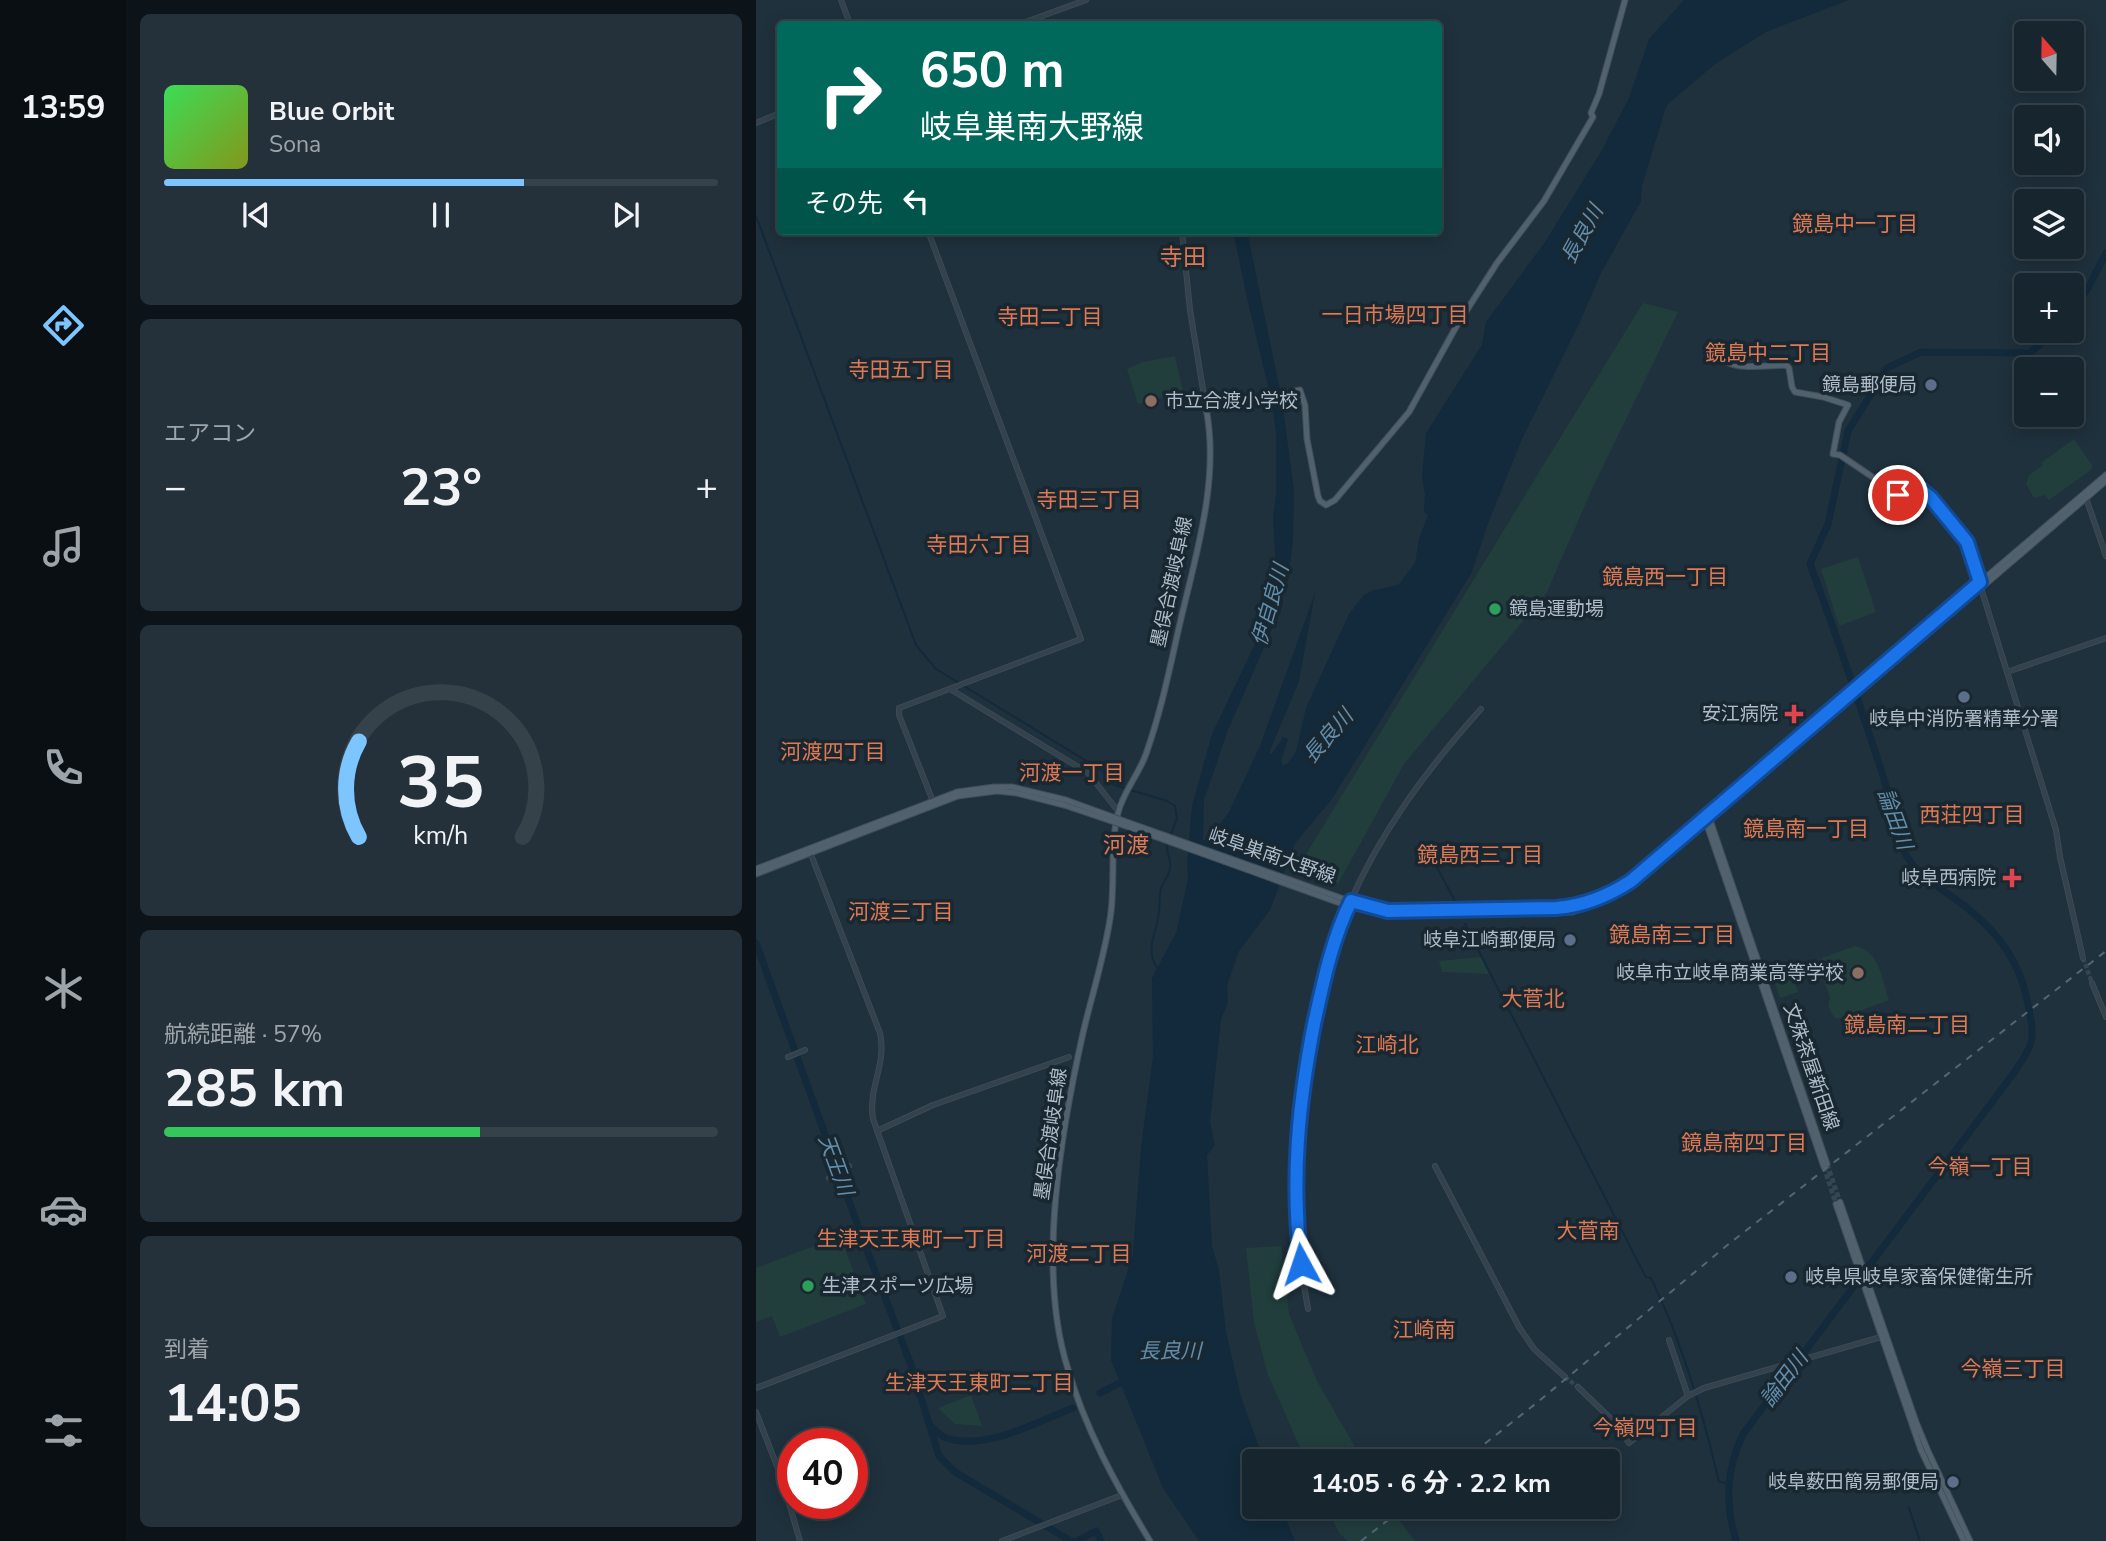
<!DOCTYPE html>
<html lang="ja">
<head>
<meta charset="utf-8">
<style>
  :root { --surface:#17252e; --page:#24313a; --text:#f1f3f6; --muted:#9ea5aa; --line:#36424a; --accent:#7dc5ff }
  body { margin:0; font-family:"Nunito Sans","Noto Sans JP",sans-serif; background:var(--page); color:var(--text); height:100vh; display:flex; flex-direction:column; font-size:26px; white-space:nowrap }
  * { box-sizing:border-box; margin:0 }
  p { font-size:23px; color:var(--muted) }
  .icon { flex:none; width:38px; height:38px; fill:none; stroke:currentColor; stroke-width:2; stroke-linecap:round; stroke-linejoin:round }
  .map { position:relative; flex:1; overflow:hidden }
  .sheet { display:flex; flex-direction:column; gap:14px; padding:14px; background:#0d1419; width:630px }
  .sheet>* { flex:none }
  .top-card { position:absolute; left:21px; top:21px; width:665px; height:214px; border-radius:7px; box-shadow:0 4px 18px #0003,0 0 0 2px var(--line); background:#00695c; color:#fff; overflow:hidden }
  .needle { width:46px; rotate:340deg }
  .controls { position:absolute; left:1258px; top:21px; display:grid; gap:14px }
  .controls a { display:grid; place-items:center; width:70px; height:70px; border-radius:7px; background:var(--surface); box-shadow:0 4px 18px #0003,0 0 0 2px var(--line); font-size:35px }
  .speed { position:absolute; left:21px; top:1428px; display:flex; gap:14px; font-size:35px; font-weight:700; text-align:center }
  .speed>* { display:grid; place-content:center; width:91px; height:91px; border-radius:50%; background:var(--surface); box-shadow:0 4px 18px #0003,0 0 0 2px var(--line); line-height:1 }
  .speed .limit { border:10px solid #d22; background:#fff; color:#111 }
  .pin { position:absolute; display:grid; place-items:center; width:60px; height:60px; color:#fff; margin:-30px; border:4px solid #fff; border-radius:50%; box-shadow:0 2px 7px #0007 }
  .me { position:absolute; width:77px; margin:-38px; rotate:355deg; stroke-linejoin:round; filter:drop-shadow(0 0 5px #0008) }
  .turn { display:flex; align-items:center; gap:24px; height:147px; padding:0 28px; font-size:32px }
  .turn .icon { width:91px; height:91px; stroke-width:2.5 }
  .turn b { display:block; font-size:49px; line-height:60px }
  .then { display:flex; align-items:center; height:66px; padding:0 28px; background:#0003; gap:14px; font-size:26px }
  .big { font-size:52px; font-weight:700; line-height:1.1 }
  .sheet .tile { flex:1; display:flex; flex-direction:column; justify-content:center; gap:10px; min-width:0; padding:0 24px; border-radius:10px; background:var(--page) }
  .sheet .dial { align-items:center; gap:0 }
  .dial svg { height:182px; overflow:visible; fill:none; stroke:var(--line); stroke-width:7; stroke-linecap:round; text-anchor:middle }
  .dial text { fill:var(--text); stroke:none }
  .song { display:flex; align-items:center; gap:21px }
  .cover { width:84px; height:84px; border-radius:10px; background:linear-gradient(135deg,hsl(130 70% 55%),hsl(70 70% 35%)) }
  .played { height:7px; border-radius:4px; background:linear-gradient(90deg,var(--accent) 65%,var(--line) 65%) }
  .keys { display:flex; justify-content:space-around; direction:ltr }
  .heat { display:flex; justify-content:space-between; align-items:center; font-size:38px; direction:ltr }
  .charge { height:10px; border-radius:5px; background:linear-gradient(90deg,#34c759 57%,var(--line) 0) }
  .trip { position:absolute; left:486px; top:1449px; width:378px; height:70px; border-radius:7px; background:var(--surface); box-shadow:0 4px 18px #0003,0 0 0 2px var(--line); font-weight:700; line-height:70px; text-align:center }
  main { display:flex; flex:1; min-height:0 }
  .tabs { display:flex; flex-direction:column; width:126px; justify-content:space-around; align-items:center; background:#090f12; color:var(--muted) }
  .tabs .icon { width:49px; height:49px }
  .tabs .on { color:var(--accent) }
  .tabs b { font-size:32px; color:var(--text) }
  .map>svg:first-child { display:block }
  .green { fill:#213e3c }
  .water { fill:#122a3b }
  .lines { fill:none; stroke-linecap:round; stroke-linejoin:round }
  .stream { stroke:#122a3b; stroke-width:2 }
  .river { stroke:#122a3b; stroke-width:7 }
  .minor-tunnel { stroke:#344652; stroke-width:4.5; stroke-dasharray:4.5 2; stroke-linecap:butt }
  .major-tunnel { stroke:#344652; stroke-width:5; stroke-dasharray:5 2.5; stroke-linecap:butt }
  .minor-casing { stroke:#404e59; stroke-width:6 }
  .major-casing { stroke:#404e59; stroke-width:7 }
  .minor { stroke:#33424d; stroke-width:4.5 }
  .major { stroke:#51616d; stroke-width:5 }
  .rail { stroke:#556774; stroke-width:2; stroke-dasharray:7 7; stroke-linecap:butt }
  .major-bridge-casing { stroke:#404e59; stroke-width:7; stroke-linecap:butt }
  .major-bridge { stroke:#51616d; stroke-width:5 }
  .route-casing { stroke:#114b97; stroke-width:18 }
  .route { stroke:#1a73e8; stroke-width:12 }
  .service-dot { fill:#5c6f8a; stroke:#192731; stroke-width:2.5 }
  .education-dot { fill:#8d6e63; stroke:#192731; stroke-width:2.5 }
  .leisure-dot { fill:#2e9e5b; stroke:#192731; stroke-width:2.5 }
  .health-dot { fill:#e0444e; stroke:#192731; stroke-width:2.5 }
  .labels { text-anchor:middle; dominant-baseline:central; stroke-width:7; stroke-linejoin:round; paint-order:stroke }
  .poi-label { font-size:19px; fill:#aebdc9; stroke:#192731; text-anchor:end }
  .street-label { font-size:19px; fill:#aebdc9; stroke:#192731 }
  .neighbourhood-label { font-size:21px; fill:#df7953; stroke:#192731 }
  .water-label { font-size:21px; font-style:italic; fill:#638eac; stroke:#192731 }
  .quarter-label { font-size:23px; fill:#df7953; stroke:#192731 }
</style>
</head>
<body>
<main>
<nav class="tabs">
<b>13:59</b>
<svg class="icon on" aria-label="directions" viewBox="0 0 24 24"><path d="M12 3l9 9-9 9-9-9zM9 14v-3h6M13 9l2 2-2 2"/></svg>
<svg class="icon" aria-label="music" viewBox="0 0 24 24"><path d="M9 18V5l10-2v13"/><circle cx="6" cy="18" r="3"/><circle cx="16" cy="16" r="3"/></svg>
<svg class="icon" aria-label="phone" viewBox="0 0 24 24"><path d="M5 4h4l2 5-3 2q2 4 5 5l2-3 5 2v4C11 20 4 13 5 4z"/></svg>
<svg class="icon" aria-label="climate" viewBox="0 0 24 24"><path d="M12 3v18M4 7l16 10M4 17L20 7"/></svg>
<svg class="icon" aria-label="car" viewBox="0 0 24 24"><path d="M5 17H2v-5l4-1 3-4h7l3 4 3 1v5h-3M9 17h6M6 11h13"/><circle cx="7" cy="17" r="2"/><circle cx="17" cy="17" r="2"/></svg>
<svg class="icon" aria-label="filters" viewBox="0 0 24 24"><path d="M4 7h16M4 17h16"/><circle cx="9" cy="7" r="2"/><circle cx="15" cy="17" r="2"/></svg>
</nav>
<section class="sheet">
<div class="tile">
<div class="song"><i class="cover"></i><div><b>Blue Orbit</b><p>Sona</p></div></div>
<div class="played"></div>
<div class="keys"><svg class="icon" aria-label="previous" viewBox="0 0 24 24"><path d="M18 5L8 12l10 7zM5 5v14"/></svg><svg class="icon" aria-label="pause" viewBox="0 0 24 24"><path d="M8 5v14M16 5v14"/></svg><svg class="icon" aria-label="next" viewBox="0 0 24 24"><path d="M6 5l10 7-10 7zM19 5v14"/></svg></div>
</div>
<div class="tile"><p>エアコン</p>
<div class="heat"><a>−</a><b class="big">23°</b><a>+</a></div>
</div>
<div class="tile dial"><svg viewBox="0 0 100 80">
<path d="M14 69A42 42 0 1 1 86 69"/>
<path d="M14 69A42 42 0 0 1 14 27" stroke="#7dc5ff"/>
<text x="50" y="56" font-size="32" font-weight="700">35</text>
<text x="50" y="72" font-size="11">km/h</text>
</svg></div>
<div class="tile"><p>航続距離 · 57%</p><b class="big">285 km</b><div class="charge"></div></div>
<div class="tile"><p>到着</p><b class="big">14:05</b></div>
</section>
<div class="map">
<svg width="1350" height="1541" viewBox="0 0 1350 1541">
  <rect width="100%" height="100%" fill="#1f313d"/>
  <g class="green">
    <path d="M887 303 922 312 836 489 791 592 648 764 582 884 541 869C657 680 771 491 887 303Z"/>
    <path d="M419 356 427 392 382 404 371 369 387 362Z"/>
    <path d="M1318 439 1336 465 1335 470 1293 500 1289 495 1278 498 1270 484 1273 475 1287 465 1285 463Z"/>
    <path d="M1102 557 1120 612 1083 626 1065 569Z"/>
    <path d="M1099 946C1124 951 1126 980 1133 1000L1082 1019 1078 1017 1072 1006 1074 997 1060 960Z"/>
    <path d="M725 957 733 974 686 972 683 961Z"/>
    <path d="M1033 966 1042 992 1024 998 1015 973Z"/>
    <path d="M84 1236 110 1304 24 1337 16 1316 0 1322V1268Z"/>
    <path d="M525 1246 533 1314 561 1381 607 1461H550L512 1375 498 1322 490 1248Z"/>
    <path d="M215 1395 226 1426 199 1424 182 1408Z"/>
    <path d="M571 1507H633L659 1541H592L583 1533Z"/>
  </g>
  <path class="water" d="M928 0H1093L1010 32 959 64 912 104 909 110 886 186 885 201 845 273 823 324 766 439 731 526 716 572 576 799 539 843 514 910 483 951 471 985 472 1003 465 1019 454 1122 459 1145 451 1155 456 1246 463 1270 470 1332 485 1397 508 1461H499V1507H525L539 1541H443L407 1488 355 1360 356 1319 377 1254 385 1147 397 1057 396 978 420 933 432 879 431 862 436 806 456 734 500 642 518 594 520 568 517 517 520 494V433L516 403 491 298 477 231H491L526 400 538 491 537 541 532 579 517 627 472 730 448 800 447 840 451 841 473 812 504 746 559 593 543 681 513 753 516 754 527 737 532 739 525 761 527 766 532 763 540 752 550 708 593 614 608 595 615 591 642 585 651 574 659 563 663 539 672 515 668 512 669 494 666 478 670 433 726 345 730 322 789 242 846 150 873 98 893 39Z"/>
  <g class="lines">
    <g class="stream">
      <path d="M0 216 160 645 180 669 337 765 352 775 358 785 411 801 419 806 421 818 415 834"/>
      <path d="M675 856 700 903"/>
      <path d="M709 924 883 1264 890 1277 895 1278C926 1342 947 1413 963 1482L974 1483"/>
      <path d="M402 969C387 949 402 932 403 911 404 903 403 896 405 888 408 881 413 876 414 868 416 858 409 852 411 842"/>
      <path d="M1153 1508 1164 1541"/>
    </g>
    <g class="river">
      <path d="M1316 307 1331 290 1350 253"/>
      <path d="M0 943 107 1240 155 1365 183 1456 199 1472 315 1541"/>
      <path d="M344 1393 372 1379"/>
      <path d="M175 1426C180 1431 186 1438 193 1439 234 1449 280 1422 317 1408"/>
      <path d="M321 1541 340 1531 345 1541"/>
      <path d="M980 1541C969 1503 970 1470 987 1434L1257 1074C1280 1041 1279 1039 1271 1000 1262 954 1233 922 1195 896 1177 883 1160 874 1149 853 1138 829 1135 801 1127 776 1104 705 1080 634 1054 564L1072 524 1092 431 1131 368 1165 352 1274 353 1299 331"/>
    </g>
    <g class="minor-tunnel">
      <path d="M1327 958 1336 983"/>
      <path d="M809 1377 822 1387"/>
    </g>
    <g class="major-tunnel">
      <path d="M1071 1164 1084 1202"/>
      <path d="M1068 1167 1080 1204"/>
    </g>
    <g class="minor-casing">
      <g id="minor">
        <path d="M85 0 94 24"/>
        <path d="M264 24 330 0"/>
        <path d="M0 123 24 113"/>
        <path d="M172 231 325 639 143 708V715L178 804"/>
        <path d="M426 231 434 310 450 408"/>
        <path d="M1330 498 1350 556"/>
        <path d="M1225 588 1300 830 1304 857 1327 958"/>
        <path d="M1251 672 1350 638"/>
        <path d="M194 689 332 773 362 811"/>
        <path d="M1336 983 1350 1017"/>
        <path d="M32 1057 49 1050"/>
        <path d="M121 1131 177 1105 313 1057"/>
        <path d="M679 1166 763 1327 778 1349 809 1377"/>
        <path d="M73 1178 93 1166"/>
        <path d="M552 1309C534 1210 538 1128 557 1029 566 988 576 946 592 907 623 833 672 768 725 709"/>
        <path d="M913 1340 932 1396"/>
        <path d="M822 1387 855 1419 873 1443 932 1396 948 1388 1125 1337"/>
        <path d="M0 1388 187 1316 117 1119C112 1086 131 1065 124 1033L54 852"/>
        <path d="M0 1412 26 1479 44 1541"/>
        <path d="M246 1541 366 1495"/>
      </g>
    </g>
    <g class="major-casing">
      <g id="major">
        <path d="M953 345C969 374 1001 366 1030 365L1033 368 1036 387 1039 392 1067 397 1092 405 1083 422 1077 454 1084 455 1146 497 1163 488 1175 498 1211 542 1224 582"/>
        <path d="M953 817 1071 1164"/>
        <path d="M368 821 599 903 625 910 641 911"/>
        <path d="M950 822 1068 1167"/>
        <path d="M367 825 592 906 632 915 816 912 848 901 868 890 928 842 1350 481"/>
        <path d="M0 869 201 792 238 787H256L310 800"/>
        <path d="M0 874 202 796 241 791 260 793 308 805"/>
        <path d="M651 911 809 908 839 900 867 886 1350 475"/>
        <path d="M1084 1202 1160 1422 1172 1451 1214 1541"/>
        <path d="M1080 1204 1165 1450 1208 1541"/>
        <path d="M394 1541C360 1485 329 1429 311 1366 281 1268 305 1132 327 1033 336 994 350 952 355 912 359 880 354 845 362 813 367 792 383 774 390 754 405 712 414 667 424 623 440 554 464 479 450 408L544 390 549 405 551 439 562 496 564 501 570 505 579 500 653 412 700 327 741 263 788 201 837 117 835 113 843 94 869 0"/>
      </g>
    </g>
    <use href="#minor" class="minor"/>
    <use href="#major" class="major"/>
    <g class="rail">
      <path d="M707 1461 783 1401 974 1243 1350 951"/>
      <path d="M605 1541 649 1507"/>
    </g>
    <g class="major-bridge-casing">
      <g id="major-bridge">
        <path d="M310 800 368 821"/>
        <path d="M308 805 367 825"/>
      </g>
    </g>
    <use href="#major-bridge" class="major-bridge"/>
  </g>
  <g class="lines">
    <g class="route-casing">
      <path id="route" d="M545 1264C535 1180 542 1106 558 1024 567 983 576 939 595 901L632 911 800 908C828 906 852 896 875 881L1224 582 1211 542 1175 498 1163 488 1146 498 1142 495"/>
    </g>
    <use href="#route" class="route"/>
  </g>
  <g class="service-dot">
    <circle cx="1175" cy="385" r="7"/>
    <circle cx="1208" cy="697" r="7"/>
    <circle cx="814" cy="940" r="7"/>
    <circle cx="1035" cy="1277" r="7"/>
    <circle cx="1197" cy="1482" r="7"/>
  </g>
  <g class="education-dot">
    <circle cx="395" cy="401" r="7"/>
    <circle cx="1102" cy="973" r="7"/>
  </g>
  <g class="leisure-dot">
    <circle cx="739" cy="609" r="7"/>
    <circle cx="52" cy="1286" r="7"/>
  </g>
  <g class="health-dot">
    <path d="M1034.5 703.5h7v7h7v7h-7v7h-7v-7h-7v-7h7z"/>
    <path d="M1252.5 867.5h7v7h7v7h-7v7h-7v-7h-7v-7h7z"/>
  </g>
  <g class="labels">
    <g class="poi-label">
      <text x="1161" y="385">鏡島郵便局</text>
      <text x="409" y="401" text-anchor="start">市立合渡小学校</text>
      <text x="753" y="609" text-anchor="start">鏡島運動場</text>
      <text x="1022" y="714">安江病院</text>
      <text x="1208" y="719" text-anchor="middle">岐阜中消防署精華分署</text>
      <text x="1240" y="878">岐阜西病院</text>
      <text x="800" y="940">岐阜江崎郵便局</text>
      <text x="1088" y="973">岐阜市立岐阜商業高等学校</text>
      <text x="1049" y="1277" text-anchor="start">岐阜県岐阜家畜保健衛生所</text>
      <text x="66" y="1286" text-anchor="start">生津スポーツ広場</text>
      <text x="1183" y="1482">岐阜薮田簡易郵便局</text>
    </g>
    <g class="street-label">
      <text transform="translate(416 582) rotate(-78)">墨俣合渡岐阜線</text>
      <text transform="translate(516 856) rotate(19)">岐阜巣南大野線</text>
      <text transform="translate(1055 1067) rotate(71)">文殊茶屋新田線</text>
      <text transform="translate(295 1134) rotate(-82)">墨俣合渡岐阜線</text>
    </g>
    <g class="neighbourhood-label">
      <text x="1099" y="224">鏡島中一丁目</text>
      <text x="639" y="315">一日市場四丁目</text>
      <text x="294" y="317">寺田二丁目</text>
      <text x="1012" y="353">鏡島中二丁目</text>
      <text x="145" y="370">寺田五丁目</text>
      <text x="333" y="500">寺田三丁目</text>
      <text x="223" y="545">寺田六丁目</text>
      <text x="909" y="577">鏡島西一丁目</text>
      <text x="77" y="752">河渡四丁目</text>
      <text x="316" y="773">河渡一丁目</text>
      <text x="1216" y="815">西荘四丁目</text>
      <text x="1050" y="829">鏡島南一丁目</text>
      <text x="724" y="855">鏡島西三丁目</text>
      <text x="145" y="912">河渡三丁目</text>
      <text x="916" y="935">鏡島南三丁目</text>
      <text x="777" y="999">大菅北</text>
      <text x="1151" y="1025">鏡島南二丁目</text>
      <text x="631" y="1045">江崎北</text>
      <text x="988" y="1143">鏡島南四丁目</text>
      <text x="1224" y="1167">今嶺一丁目</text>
      <text x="832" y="1231">大菅南</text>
      <text x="155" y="1239">生津天王東町一丁目</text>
      <text x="323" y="1254">河渡二丁目</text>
      <text x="668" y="1330">江崎南</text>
      <text x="1257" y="1369">今嶺三丁目</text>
      <text x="223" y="1383">生津天王東町二丁目</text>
      <text x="889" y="1428">今嶺四丁目</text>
    </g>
    <g class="water-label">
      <text transform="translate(826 234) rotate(-61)">長良川</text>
      <text transform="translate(514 605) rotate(-74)">伊自良川</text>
      <text transform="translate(572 736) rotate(-49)">長良川</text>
      <text transform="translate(1139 819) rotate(70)">論田川</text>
      <text transform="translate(80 1165) rotate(70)">天王川</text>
      <text x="414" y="1351">長良川</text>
      <text transform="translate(1028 1379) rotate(-53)">論田川</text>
    </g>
    <g class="quarter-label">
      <text x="427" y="257">寺田</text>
      <text x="370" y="845">河渡</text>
    </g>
  </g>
</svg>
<div class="controls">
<a><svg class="needle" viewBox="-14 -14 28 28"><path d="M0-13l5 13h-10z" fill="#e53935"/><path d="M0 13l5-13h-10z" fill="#9ea5aa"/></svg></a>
<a><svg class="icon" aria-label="sound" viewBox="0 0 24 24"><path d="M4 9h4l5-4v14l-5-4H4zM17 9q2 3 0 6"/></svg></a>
<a><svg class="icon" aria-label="layers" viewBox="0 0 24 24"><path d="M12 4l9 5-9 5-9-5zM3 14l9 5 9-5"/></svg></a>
<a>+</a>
<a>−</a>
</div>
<div class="speed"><div class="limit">40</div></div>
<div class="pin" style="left:1142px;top:495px;background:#d93025"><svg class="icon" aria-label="arrive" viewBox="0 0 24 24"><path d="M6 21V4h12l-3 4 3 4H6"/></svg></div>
<svg class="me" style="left:545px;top:1264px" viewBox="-20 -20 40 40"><path d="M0-17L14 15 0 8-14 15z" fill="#1a73e8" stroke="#fff" stroke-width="4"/></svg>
<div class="trip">14:05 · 6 分 · 2.2 km</div>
<div class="top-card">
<div class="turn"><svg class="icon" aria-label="right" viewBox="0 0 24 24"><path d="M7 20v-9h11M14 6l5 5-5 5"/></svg><div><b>650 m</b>岐阜巣南大野線</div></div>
<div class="then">その先<svg class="icon" aria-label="left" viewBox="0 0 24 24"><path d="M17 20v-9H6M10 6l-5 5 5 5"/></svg></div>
</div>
</div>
</main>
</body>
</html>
